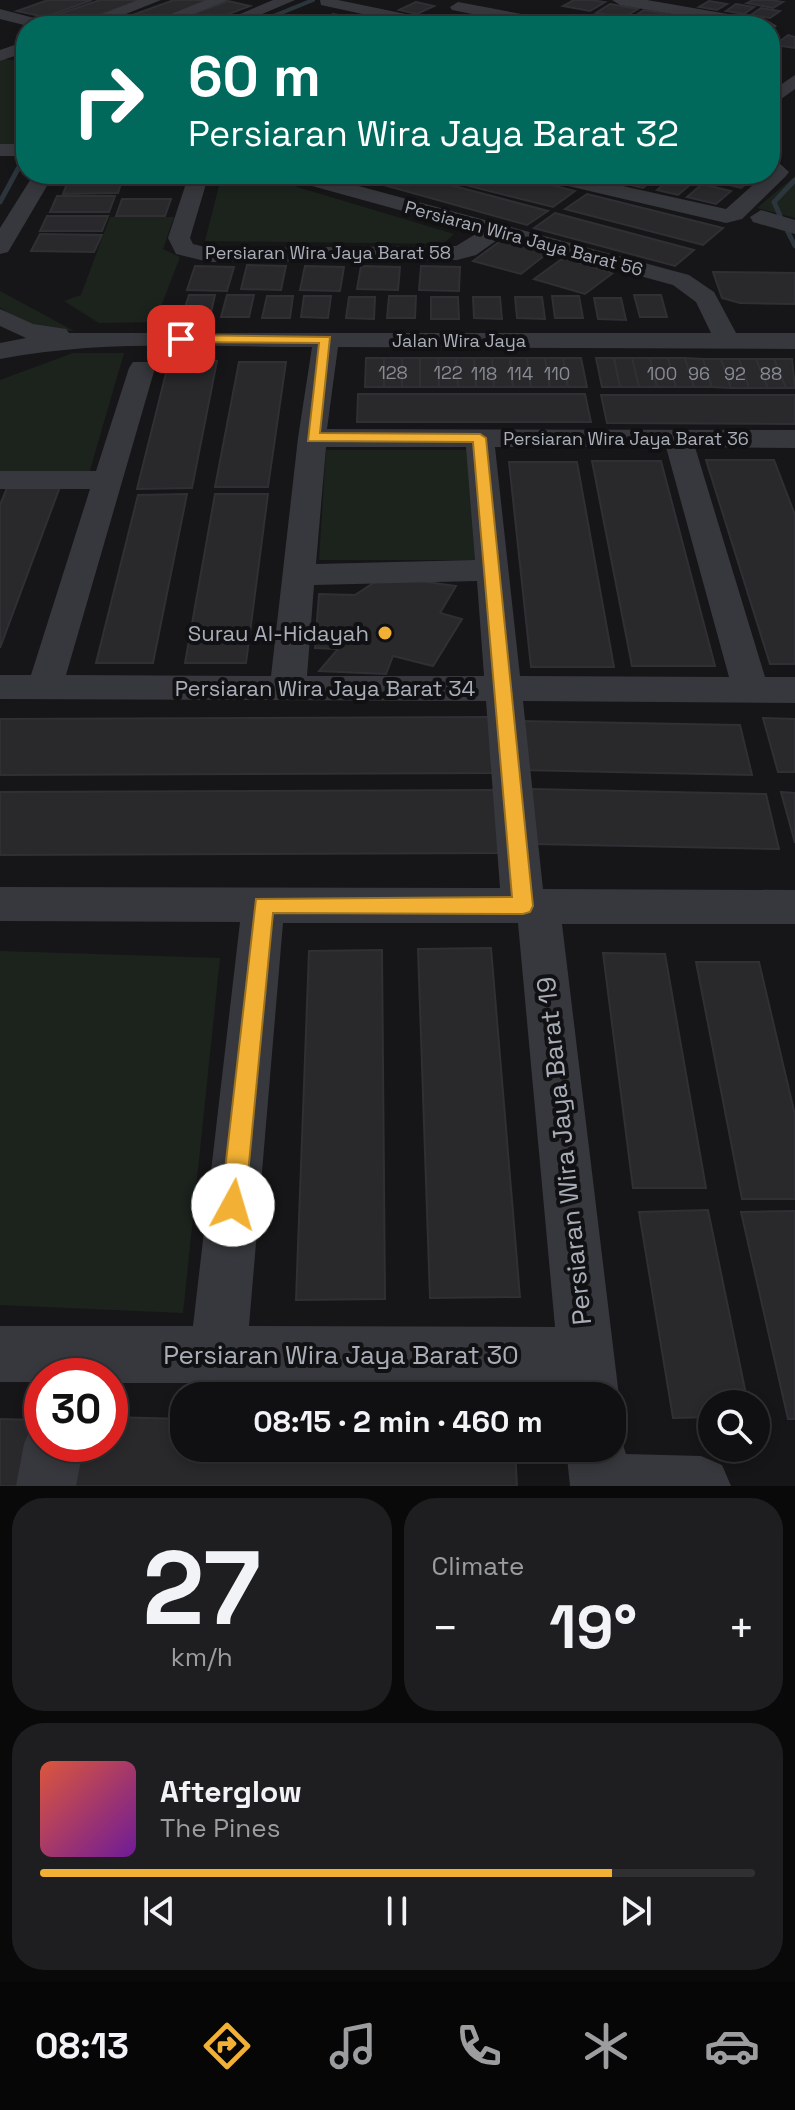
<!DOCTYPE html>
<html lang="en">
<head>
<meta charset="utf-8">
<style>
  :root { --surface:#101012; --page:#1e1e20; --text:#f1f3f6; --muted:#9c9d9f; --line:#303032; --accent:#f2b134 }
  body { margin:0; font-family:"Space Grotesk",sans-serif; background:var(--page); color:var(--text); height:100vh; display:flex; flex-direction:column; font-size:30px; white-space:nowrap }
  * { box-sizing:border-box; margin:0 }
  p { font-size:26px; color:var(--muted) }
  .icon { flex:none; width:44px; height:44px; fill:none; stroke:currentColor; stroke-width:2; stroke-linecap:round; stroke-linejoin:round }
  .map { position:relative; height:1486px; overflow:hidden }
  .panel { display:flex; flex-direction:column; gap:12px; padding:12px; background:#09090a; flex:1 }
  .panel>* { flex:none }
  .hud { position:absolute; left:16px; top:16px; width:764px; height:168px; border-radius:32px; box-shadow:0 4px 12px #0003,0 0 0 2px var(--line); background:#00695c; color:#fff; overflow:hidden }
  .tools { position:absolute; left:698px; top:1390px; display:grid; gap:16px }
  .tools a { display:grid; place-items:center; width:72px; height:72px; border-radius:50%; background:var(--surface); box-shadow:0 4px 12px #0003,0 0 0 2px var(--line); font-size:40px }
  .speed { position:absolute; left:24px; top:1358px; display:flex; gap:16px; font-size:40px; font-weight:700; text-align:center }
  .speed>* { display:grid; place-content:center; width:104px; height:104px; border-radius:50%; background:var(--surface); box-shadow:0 4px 12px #0003,0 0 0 2px var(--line); line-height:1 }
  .speed .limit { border:12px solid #d22; background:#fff; color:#111 }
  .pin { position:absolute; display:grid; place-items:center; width:68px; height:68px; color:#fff; margin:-34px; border-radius:16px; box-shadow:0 4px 12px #0006 }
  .me { position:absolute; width:88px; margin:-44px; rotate:6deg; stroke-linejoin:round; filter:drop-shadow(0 0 6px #0008) }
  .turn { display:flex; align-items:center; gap:28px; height:168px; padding:0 40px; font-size:36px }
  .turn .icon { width:104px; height:104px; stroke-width:2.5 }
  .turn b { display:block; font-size:56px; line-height:68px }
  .big { font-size:60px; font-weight:700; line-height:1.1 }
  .panel .tile { flex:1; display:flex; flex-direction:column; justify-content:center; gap:12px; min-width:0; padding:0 28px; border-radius:32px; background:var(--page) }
  .panel .dial { align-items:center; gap:0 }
  .dial b { font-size:104px; line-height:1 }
  .song { display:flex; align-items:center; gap:24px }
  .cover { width:96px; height:96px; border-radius:12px; background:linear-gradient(135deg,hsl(10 70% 55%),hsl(280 70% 35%)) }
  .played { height:8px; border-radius:4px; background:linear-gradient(90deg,var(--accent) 80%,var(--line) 80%) }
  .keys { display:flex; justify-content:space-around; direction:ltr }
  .heat { display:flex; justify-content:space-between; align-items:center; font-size:44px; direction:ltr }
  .panel .tiles { flex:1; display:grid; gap:12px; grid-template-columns:1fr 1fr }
  .tile:last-child { grid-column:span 2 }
  .trip { position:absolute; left:170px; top:1382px; width:456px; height:80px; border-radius:32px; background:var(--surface); box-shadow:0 4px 12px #0003,0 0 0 2px var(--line); font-weight:700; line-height:80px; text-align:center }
  .menu { display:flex; height:128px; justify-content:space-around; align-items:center; background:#060607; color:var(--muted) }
  .menu .icon { width:56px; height:56px }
  .menu .on { color:var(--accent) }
  .menu b { font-size:36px; color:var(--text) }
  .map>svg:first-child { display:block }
  .green { fill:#1c231d }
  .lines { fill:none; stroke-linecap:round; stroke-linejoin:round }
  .stream-far1 { stroke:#2c353c; stroke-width:4 }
  .stream { stroke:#2c353c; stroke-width:5 }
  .building { fill:#29292c; stroke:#303034; stroke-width:2 }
  .minor { fill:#37383d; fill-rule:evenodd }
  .route { fill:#f2b134; stroke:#9d7322; stroke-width:2 }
  .poi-dot { fill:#f2b134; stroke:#111113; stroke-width:3 }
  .labels { text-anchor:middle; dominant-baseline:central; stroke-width:8; stroke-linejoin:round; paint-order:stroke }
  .far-street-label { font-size:18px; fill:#a8adb8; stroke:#111113 }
  .number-label { font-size:18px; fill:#888b94 }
  .poi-label { font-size:22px; fill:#a8adb8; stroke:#111113; text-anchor:end }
  .street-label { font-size:22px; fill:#a8adb8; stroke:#111113 }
  .near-street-label { font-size:26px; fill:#a8adb8; stroke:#111113 }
</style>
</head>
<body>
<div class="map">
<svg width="795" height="1486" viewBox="0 0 795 1486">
  <rect width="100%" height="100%" fill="#161618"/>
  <g class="green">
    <path d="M4 59 26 62V145L0 144V61Z"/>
    <path d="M222 174H254L454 234 443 244 205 241Z"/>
    <path d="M795 176V218L757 208Z"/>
    <path d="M110 217H174L163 249 180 257 155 322 99 323 64 301 81 295Z"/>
    <path d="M0 291 74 331C46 330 22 325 0 307Z"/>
    <path d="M73 353H124L88 477H0V380Z"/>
    <path d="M326 450H467L476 560H319Z"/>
    <path d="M0 951 220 958 183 1313 0 1305Z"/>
  </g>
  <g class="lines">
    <path class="stream-far1" d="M249 26 313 0"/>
    <g class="stream">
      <path d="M0 202 26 154"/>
      <path d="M781 218 774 202 795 180"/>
      <path d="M787 230 795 246"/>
    </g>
  </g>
  <g class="building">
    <path d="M48 0H92L45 17 17 11Z"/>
    <path d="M100 0H141L79 22 53 16Z"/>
    <path d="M174 0H213L144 26H102Z"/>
    <path d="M574 0H590L605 2 590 11 563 6Z"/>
    <path d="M753 0H771L783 2 773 8 747 3Z"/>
    <path d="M228 1 250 6 197 26H161Z"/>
    <path d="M709 1 727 4 717 10 699 7Z"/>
    <path d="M416 2 434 6 417 14 399 10Z"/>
    <path d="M610 4 638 9 624 17 596 13Z"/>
    <path d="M736 4 754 7 744 14 726 11Z"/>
    <path d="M761 8 780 11 770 18 751 15Z"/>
    <path d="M644 10 672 15 658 23 630 19Z"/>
    <path d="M333 14 364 20 354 24 323 19Z"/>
    <path d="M677 15 705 20 697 26 663 24Z"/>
    <path d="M463 17 479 20 467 26 450 23Z"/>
    <path d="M314 19 345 25 303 24Z"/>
    <path d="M484 20 513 25 472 26Z"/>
    <path d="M788 35 795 37V48L775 45Z"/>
    <path d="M130 174H168L165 183H126Z"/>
    <path d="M328 174H388L369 185Z"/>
    <path d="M399 174H409L548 211 527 225 380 184Z"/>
    <path d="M422 174H506L575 191 553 207Z"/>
    <path d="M634 174H643L656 177 643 188 622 183Z"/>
    <path d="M712 174H743L755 177 741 188 705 179Z"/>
    <path d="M670 179 691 184 678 195 657 190Z"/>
    <path d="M122 180 118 193 63 194 68 181Z"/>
    <path d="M702 184 731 191 716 204 687 197Z"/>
    <path d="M587 194 723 228 703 245 565 209Z"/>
    <path d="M57 196H115L109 212H50Z"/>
    <path d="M122 199H171L165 216H116Z"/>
    <path d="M555 213 694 250 675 266 534 228Z"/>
    <path d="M47 216H108L102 231H40Z"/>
    <path d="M40 234 102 235 94 252 31 251Z"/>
    <path d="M503 239 550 251 521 274 473 261Z"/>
    <path d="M563 258 613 273 585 294 534 279Z"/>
    <path d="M247 265 286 266 281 290 241 289Z"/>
    <path d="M195 266 234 267 227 291 187 290Z"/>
    <path d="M305 266 344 267 340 291 300 290Z"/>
    <path d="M361 266 400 267 398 290 357 289Z"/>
    <path d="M421 266 460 267 459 291 419 290Z"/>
    <path d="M713 272 795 273V304L740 303 722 298Z"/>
    <path d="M189 295H215L210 317H182Z"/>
    <path d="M227 295H254L249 317H221Z"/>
    <path d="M634 295H661L667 317H640Z"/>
    <path d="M267 296H293L290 318H262Z"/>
    <path d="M304 296H331L328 318 301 317Z"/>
    <path d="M389 296H416L415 318H387Z"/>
    <path d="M552 296H579L583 318H555Z"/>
    <path d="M349 297H375L374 319 346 318Z"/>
    <path d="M431 297H458L459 319H431Z"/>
    <path d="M473 297H500L502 319 474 318Z"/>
    <path d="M515 297H542L545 319 517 318Z"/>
    <path d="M594 298H621L626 320 598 319Z"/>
    <path d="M366 358H384V387H365Z"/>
    <rect x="384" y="358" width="18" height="29"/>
    <rect x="402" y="358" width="18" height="29"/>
    <path d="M420 358H438L439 387H420Z"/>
    <path d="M438 358H456L458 387H439Z"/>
    <path d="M456 358H474L476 387H458Z"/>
    <path d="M474 358H492L494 387H476Z"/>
    <path d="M492 358H510L513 387H494Z"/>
    <path d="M510 358H527L531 387H513Z"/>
    <path d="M527 358H545L550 387H531Z"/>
    <path d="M545 358H563L568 387H550Z"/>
    <path d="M563 358H581L587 387H568Z"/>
    <path d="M596 358H614L620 387H602Z"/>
    <path d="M614 358H632L639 387H620Z"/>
    <path d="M632 358H650L657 387H639Z"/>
    <path d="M650 358H668L676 387H657Z"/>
    <path d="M668 358H685L694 387H676Z"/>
    <path d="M685 358 703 359 712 387H694Z"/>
    <path d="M703 359H721L731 388 712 387Z"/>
    <path d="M721 359H739L749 388H731Z"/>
    <path d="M739 359H756L768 388H749Z"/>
    <path d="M756 359H774L786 388H768Z"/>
    <path d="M774 359H792L795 388H786Z"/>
    <path d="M169 361H217L192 488 137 489Z"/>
    <path d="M239 362H286L268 487H215Z"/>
    <path d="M358 394H585L591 422H357Z"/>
    <path d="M601 395H795V424L607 423Z"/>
    <path d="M706 460H774L795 515V664H770Z"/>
    <path d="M592 461H661L715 666H632Z"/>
    <path d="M509 462H577L614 667H531Z"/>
    <path d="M9 483 61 484 0 648V505Z"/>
    <path d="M187 494 153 663H96L138 495Z"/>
    <path d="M215 494H268L246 663H185Z"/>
    <path d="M384 576 456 586 440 613 462 619 433 666 393 656 386 674 319 671 338 649 315 648 319 594 355 595Z"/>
    <path d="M489 717 494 773 0 775V719Z"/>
    <path d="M763 718 795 719V772H778Z"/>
    <path d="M518 721 740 725 752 775 520 770Z"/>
    <path d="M531 789 766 794 779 849 535 844Z"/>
    <path d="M495 790 501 853 0 855V792Z"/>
    <path d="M781 792 795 793V843Z"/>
    <path d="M491 948 520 1297 430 1298 418 949Z"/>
    <path d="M382 950 385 1299 296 1300 309 951Z"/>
    <path d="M603 953 665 954 706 1188H633Z"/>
    <path d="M696 962H759L795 1115V1199H742Z"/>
    <path d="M708 1210 748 1404H712V1417L673 1418 639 1212Z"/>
    <path d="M795 1211V1419H788L741 1212Z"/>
    <path d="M110 1417 184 1419V1448H515L517 1486H48L56 1444H110Z"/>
    <path d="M0 1419 37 1420 24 1486H0Z"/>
  </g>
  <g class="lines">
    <g class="minor">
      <path d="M138 0H161L96 26H73Z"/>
      <path d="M206 0H228L164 26H141Z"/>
      <path d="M273 0H295L234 26H212Z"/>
      <path d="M320 0H338L425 18 433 23 431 26H417L321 5Z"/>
      <path d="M612 0H647L769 21 777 26 770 31V26H741L620 5Z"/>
      <path d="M458 2 559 21 567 26H533L452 10 450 7Z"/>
      <path d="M0 9 53 23 55 26H28L0 19Z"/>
      <path d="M26 41V52L0 61V50Z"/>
      <path d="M795 75V89L770 107V92Z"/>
      <rect x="0" y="144" width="26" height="12"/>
      <path d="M770 159 777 161 789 172 786 176 742 219 726 223 534 178 531 174H569L726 209 765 174H770Z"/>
      <path d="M34 174H54L11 247 8 252 0 254V228Z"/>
      <path d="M189 174H209L190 238 193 244 209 248 456 246 479 232 283 178 280 174H314L689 275 714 292 736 333H795V349L338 347 327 429 795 430V448L695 447 765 677H795V703L523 701 543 889 795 890V924H562L619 1396 612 1413V1396H561L560 1383H110V1376H42V1382H0V1326H193L240 922 0 921V887L500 888 486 701 0 699V675H31L90 489H0V471H96L129 368 133 362H151L155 368 66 675 271 676 298 438 312 347C208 347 102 339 0 359V343L26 338 0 326V309L33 324 66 329 69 333H711L696 302 673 285 500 238 476 255 457 260 209 262 176 254 168 238ZM326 447H466L475 560 316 564ZM495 447H666L729 677 520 676ZM477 581 484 676H307L314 585ZM283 923H518L555 1327 249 1326Z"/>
      <path d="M761 210 795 220V234L753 222 750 217Z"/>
      <path d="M42 1419V1444H84L76 1486H16L24 1444 33 1423Z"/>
      <path d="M612 1425 617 1427 626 1454 701 1456 722 1465 731 1486H570L566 1448H612Z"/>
    </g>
  </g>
  <path class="route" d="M181 335 330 337 320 433 480 434 486 438 533 906 530 912 523 914 273 913 245 1205 242 1213 233 1217 224 1213 221 1205 256 899 512 897 473 442 308 441 319 343 177 342 175 339Z"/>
  <circle class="poi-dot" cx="385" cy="633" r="8"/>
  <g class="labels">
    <g class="far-street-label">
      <text transform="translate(524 238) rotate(15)">Persiaran Wira Jaya Barat 56</text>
      <text x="328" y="252">Persiaran Wira Jaya Barat 58</text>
      <text x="459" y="340">Jalan Wira Jaya</text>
      <text x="626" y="438">Persiaran Wira Jaya Barat 36</text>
    </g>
    <g class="number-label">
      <text x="393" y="372">128</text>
      <text x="448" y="372">122</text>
      <text x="484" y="373">118</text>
      <text x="520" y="373">114</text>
      <text x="557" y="373">110</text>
      <text x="662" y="373">100</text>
      <text x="699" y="373">96</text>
      <text x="735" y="373">92</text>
      <text x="771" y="373">88</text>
    </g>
    <g class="poi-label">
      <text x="369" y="633">Surau Al-Hidayah</text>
    </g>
    <g class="street-label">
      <text x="325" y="688">Persiaran Wira Jaya Barat 34</text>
    </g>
    <g class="near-street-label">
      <text transform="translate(564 1151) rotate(-96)">Persiaran Wira Jaya Barat 19</text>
      <text x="341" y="1355">Persiaran Wira Jaya Barat 30</text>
    </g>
  </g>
</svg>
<div class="tools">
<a><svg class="icon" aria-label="search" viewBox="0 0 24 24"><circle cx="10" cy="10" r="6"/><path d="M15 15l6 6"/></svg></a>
</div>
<div class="speed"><div class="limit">30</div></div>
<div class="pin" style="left:181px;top:339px;background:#d93025"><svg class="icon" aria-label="arrive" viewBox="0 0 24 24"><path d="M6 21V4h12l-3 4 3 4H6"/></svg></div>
<svg class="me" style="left:233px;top:1205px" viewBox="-20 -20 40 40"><circle r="19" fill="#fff"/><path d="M0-13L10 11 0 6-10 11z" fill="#f2b134"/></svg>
<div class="trip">08:15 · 2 min · 460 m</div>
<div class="hud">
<div class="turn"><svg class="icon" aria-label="right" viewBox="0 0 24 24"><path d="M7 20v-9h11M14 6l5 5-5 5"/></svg><div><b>60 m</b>Persiaran Wira Jaya Barat 32</div></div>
</div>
</div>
<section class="panel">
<div class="tiles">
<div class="tile dial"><b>27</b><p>km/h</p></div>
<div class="tile"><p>Climate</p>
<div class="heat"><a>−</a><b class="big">19°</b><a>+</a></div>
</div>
<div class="tile">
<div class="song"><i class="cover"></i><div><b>Afterglow</b><p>The Pines</p></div></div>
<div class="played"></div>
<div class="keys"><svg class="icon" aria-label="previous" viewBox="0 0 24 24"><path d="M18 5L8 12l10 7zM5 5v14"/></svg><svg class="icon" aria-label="pause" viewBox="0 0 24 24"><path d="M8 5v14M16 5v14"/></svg><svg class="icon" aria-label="next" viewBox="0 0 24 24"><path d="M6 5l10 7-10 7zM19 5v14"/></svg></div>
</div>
</div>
</section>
<nav class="menu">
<b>08:13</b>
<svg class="icon on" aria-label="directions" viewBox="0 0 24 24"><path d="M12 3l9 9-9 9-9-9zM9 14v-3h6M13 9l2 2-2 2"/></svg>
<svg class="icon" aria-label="music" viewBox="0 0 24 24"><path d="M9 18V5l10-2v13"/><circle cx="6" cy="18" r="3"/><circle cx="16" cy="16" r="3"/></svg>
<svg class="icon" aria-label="phone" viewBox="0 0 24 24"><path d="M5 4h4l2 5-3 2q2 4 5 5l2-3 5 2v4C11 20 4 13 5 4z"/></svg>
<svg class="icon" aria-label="climate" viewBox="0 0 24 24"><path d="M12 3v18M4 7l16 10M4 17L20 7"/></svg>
<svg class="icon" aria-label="car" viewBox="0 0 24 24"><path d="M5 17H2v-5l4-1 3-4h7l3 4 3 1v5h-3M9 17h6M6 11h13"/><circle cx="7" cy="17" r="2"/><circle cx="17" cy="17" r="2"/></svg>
</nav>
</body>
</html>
